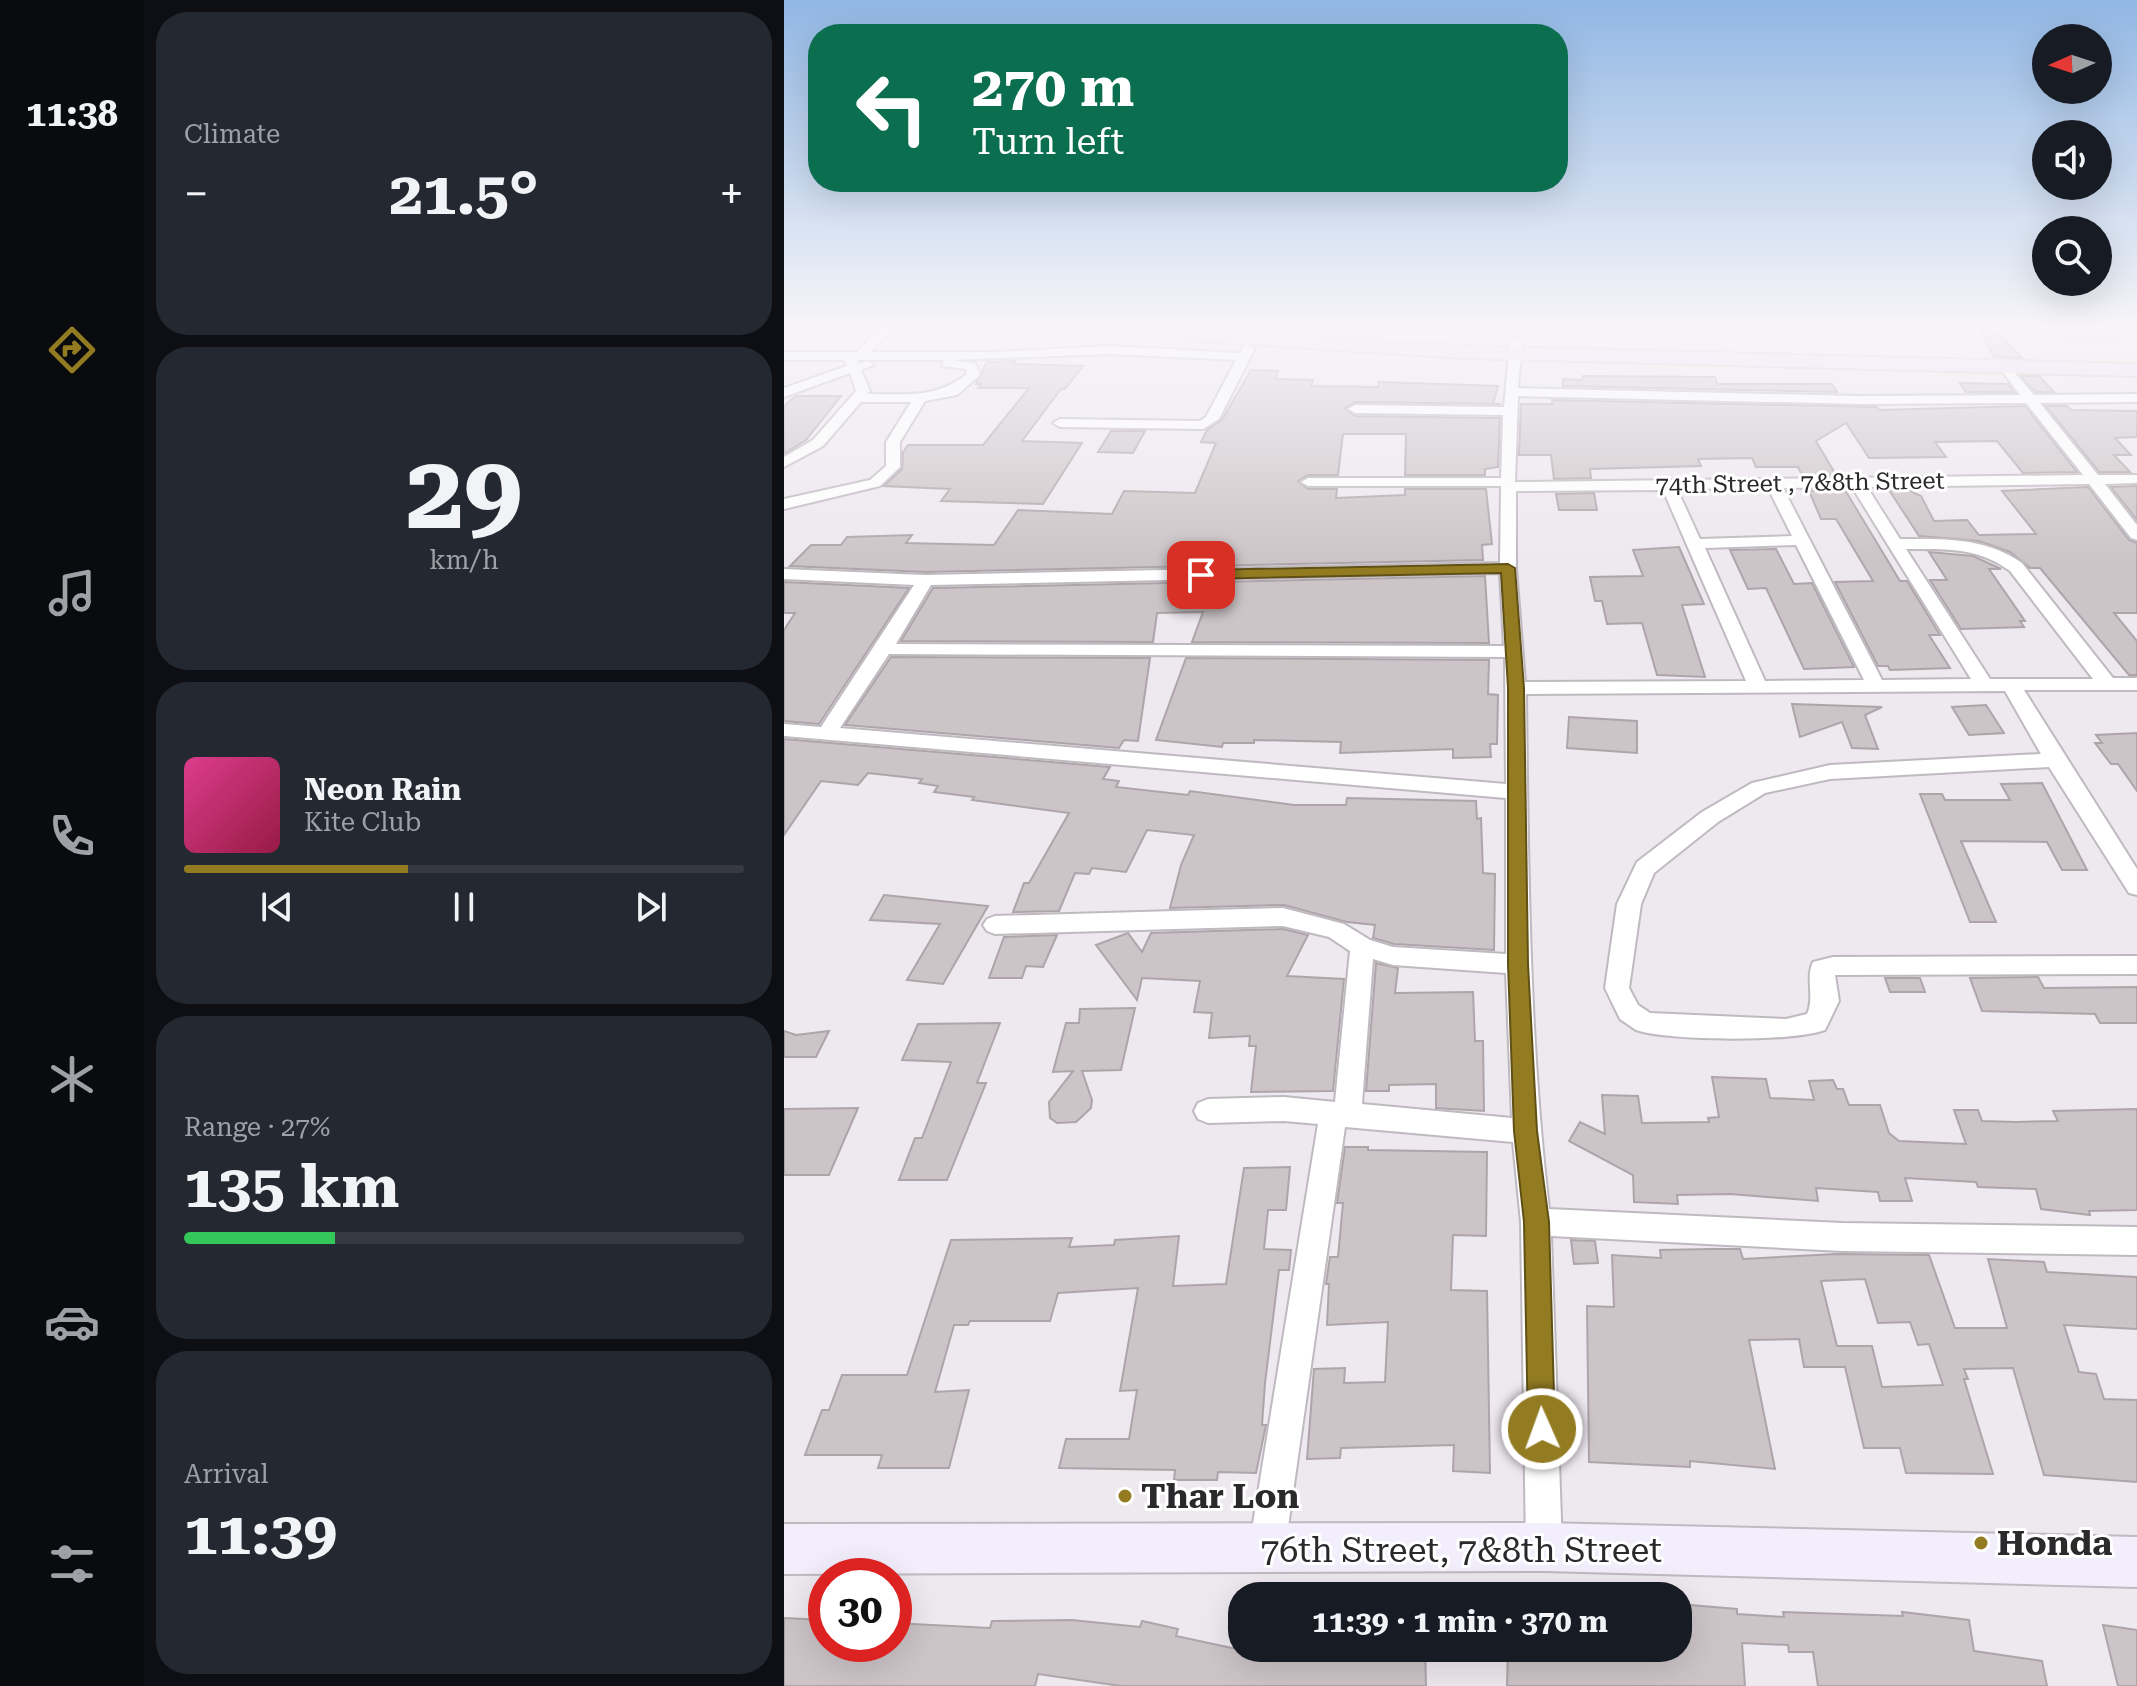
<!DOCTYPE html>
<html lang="en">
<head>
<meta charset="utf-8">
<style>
  :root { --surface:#171b24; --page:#242831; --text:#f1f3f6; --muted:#9ea1a6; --line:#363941; --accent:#937b22 }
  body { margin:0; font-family:"Roboto Serif",serif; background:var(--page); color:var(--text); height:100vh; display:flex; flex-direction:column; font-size:30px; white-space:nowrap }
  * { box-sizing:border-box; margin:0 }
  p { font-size:26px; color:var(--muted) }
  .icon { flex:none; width:44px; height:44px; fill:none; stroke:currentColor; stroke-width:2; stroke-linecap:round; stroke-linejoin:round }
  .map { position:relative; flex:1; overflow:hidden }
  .sheet { display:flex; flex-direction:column; gap:12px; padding:12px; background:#0d0f14; width:640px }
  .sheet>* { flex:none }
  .banner { position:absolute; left:24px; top:24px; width:760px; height:168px; border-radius:32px; box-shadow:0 8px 32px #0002; background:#0b6e4f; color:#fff; overflow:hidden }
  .needle { width:52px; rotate:267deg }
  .controls { position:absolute; left:1248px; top:24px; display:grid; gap:16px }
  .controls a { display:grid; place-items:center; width:80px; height:80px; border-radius:50%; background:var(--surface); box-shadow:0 8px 32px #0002; font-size:40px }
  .speed { position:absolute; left:24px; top:1558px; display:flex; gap:16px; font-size:40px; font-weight:700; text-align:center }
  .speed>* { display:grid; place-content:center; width:104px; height:104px; border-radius:50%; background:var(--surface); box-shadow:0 8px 32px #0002; line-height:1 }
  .speed .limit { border:12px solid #d22; background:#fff; color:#111 }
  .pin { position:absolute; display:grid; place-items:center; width:68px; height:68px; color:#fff; margin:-34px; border-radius:16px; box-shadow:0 4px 12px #0006 }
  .me { position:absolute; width:88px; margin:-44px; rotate:358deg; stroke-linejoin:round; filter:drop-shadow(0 0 6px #0008) }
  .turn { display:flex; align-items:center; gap:28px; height:168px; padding:0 32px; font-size:36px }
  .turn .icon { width:104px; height:104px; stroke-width:2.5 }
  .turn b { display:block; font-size:56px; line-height:68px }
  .big { font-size:60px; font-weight:700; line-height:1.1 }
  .sheet .widget { flex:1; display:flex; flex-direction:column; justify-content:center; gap:12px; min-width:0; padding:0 28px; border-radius:32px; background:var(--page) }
  .sheet .dial { align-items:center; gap:0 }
  .dial b { font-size:104px; line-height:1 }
  .song { display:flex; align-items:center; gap:24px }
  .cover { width:96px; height:96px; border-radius:12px; background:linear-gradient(135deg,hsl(330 70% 55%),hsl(340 70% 35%)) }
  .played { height:8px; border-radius:4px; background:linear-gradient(90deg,var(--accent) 40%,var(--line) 40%) }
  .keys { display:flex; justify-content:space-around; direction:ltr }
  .heat { display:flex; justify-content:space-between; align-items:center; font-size:44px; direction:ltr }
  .charge { height:12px; border-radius:6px; background:linear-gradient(90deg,#34c759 27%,var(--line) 0) }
  .trip { position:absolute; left:444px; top:1582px; width:464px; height:80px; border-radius:32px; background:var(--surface); box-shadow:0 8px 32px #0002; font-weight:700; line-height:80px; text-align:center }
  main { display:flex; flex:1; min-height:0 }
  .tab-bar { display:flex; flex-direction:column; width:144px; justify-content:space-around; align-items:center; background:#090b0e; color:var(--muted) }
  .tab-bar .icon { width:56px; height:56px }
  .tab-bar .active { color:var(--accent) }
  .tab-bar b { font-size:36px; color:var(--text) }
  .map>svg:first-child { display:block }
  .green { fill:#e6c6c7 }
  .building { fill:#ccc4c7; stroke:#ada5a9; stroke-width:2; fill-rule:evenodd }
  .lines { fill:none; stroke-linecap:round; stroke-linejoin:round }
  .street-casing { stroke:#bfb9c0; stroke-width:4 }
  .secondary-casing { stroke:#bfb9c0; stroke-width:4 }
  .primary-casing { stroke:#c8c7c8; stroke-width:4 }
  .street { fill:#fff; fill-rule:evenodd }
  .secondary { fill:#f2eefc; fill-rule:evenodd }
  .primary { fill:#e5ddf9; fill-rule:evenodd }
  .route { fill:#937b22; stroke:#605016; stroke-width:2 }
  .poi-dot { fill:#937b22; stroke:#fff; stroke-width:3 }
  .labels { text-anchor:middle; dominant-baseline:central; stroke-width:6; stroke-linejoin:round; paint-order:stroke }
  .far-street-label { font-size:24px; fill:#2b292c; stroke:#fff }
  .near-poi-label { font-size:34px; font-weight:bold; fill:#2b292c; stroke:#fff; text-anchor:start }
  .near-street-label { font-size:34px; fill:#2b292c; stroke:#fff }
</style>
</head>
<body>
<main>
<nav class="tab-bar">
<b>11:38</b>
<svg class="icon active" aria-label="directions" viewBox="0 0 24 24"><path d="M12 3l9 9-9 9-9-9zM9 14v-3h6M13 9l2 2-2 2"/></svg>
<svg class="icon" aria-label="music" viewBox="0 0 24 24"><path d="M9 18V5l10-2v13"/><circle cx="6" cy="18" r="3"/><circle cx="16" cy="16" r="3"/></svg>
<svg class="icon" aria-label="phone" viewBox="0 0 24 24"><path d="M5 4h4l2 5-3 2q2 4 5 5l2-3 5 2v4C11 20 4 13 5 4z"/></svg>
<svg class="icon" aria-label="climate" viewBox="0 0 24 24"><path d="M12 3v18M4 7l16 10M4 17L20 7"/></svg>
<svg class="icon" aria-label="car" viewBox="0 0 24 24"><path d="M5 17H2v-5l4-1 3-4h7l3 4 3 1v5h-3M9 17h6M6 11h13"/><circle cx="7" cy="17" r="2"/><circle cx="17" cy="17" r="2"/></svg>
<svg class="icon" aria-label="filters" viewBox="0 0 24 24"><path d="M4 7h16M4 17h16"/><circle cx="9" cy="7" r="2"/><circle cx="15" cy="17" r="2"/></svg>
</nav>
<section class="sheet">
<div class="widget"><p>Climate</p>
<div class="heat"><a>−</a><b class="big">21.5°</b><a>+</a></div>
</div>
<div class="widget dial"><b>29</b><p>km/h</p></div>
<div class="widget">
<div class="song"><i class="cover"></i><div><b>Neon Rain</b><p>Kite Club</p></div></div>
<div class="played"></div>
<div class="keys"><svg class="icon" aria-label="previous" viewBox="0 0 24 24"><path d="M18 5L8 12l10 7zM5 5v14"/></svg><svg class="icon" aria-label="pause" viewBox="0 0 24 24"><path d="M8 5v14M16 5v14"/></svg><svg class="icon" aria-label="next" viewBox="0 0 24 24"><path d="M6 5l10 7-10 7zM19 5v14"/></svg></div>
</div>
<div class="widget"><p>Range · 27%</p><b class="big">135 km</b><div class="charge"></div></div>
<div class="widget"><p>Arrival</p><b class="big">11:39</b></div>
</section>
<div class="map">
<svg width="1353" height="1686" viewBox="0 0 1353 1686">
  <rect width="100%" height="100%" fill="#eee8ef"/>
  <g class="green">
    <path d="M734 325H1179L1181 328 874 329Z"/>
    <path d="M1276 325 1353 329V341L1281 343 1264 330 1284 328Z"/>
  </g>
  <g class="building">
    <path d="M1193 325H1207L1238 358 1210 357Z"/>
    <path d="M231 361 229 364 299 366 281 389H277L238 441 298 443 259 504 157 501 166 489 100 486 118 469 119 452 124 445H199L245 388H194L197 384H192L203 362Z"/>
    <path d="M467 370 494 371 491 379 529 380 527 386 594 387 595 382 714 386 709 404H717L571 402 561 408 571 416 716 418 714 467 701 469V475H621L622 434H559L554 475H524L514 481 524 489H553L552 498 621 495V489H702L708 544 698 545 699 560 141 572 6 566 27 545H57L63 537 128 535 122 543 210 545 234 510 328 514 340 491 411 493 432 443 417 442 423 430 438 420Z"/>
    <path d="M799 376 931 377 933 384H1048L1053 392 779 386V379L798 380Z"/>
    <path d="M1237 376H1255L1270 392H1251Z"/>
    <path d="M1176 383 1224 384 1230 392H1182Z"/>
    <path d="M57 396 22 440 0 454V406L12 396Z"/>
    <path d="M768 400 1093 407 1095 410 1241 406 1293 472 1239 473 1213 441 1151 442 1162 457 1085 458 1062 423 1032 441 1052 475H1018L1014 467H972L968 458 914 459 917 466 806 469 807 478 770 479 767 455H735L737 404H769Z"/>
    <path d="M1262 406H1283L1287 410 1353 411V437L1331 438 1347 455H1330L1346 472H1315Z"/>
    <path d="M327 431H361L349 453 314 452Z"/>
    <path d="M1353 486V520L1327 487Z"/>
    <path d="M1304 487 1345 540 1353 543V613H1330L1353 641V675H1345L1256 568H1246L1226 552 1195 541 1135 536 1105 490 1122 489 1137 496 1150 521 1183 520 1195 535 1252 534 1218 491Z"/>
    <path d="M1061 490 1116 581H1123L1156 635H1145L1166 668 1106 670 1104 666H1094L1051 582 1089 581 1052 519H1037L1025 491Z"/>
    <path d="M810 493 813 510H775L772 494Z"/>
    <path d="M895 547 920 604 898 605 921 677 873 675 858 623 823 624 818 601H811L806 577 859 576 849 550Z"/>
    <path d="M992 549 1010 584 1028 583 1070 667 1020 669 982 588 964 589 946 550Z"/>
    <path d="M1145 552 1189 556 1217 569H1205L1241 621H1236L1240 627 1177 629 1146 580H1163Z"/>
    <path d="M701 576 705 643 408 642 419 612 373 613 369 642 117 641 149 588Z"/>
    <path d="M0 582 125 588 35 724 0 721V630L11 613H0Z"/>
    <path d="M107 657 366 658 354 741 340 740 335 748 61 725Z"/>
    <path d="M402 658 705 660 704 694 714 695 713 744H706L707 757 669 758V749L556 753 557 742 470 740V743H439L438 747 372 740Z"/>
    <path d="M1008 704 1098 707 1081 715 1094 749 1068 748 1058 722 1016 737Z"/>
    <path d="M1202 705 1220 733 1185 735 1168 707Z"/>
    <path d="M785 717 853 721V753L783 748Z"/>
    <path d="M1353 733V791L1334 764H1327L1311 743H1318L1312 735Z"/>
    <path d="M0 739 326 767 319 779 335 781 332 787 404 795 406 791 510 805H562L563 798 692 801 693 819 697 818 699 873 711 874 710 950 610 944 589 938 591 925 563 922 500 905 386 908 397 865 410 835 363 830 342 872 308 868 305 874 291 873 275 911 229 912 240 883H245L285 813 188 800 190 797 150 792 154 786 135 783 138 779 84 773 74 785 37 781 0 835Z"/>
    <path d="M1258 783 1303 870H1278L1263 842 1177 841 1212 922H1186L1136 794H1158L1161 800H1226L1217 784Z"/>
    <path d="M100 895 204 906 159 984 123 980 156 924 86 920Z"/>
    <path d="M499 929 524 935 503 976 560 979 549 1091 467 1092 472 1046H465L466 1036 425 1038 428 1013 410 1012 416 981 358 978 353 1000 312 945 344 933 358 952 367 933Z"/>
    <path d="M273 935 259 967 242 966 238 978H205L220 937Z"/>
    <path d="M592 963 614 968 611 993 689 992 691 1041H699L700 1111 652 1108V1084L605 1085V1091H582Z"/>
    <path d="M1254 977 1260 988 1353 987V1023H1316L1311 1014 1198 1011 1186 978Z"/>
    <path d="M1101 978H1136L1141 992H1106Z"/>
    <path d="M351 1008 337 1070 298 1071 308 1100 307 1108 292 1122 273 1123 266 1118 265 1102 289 1071 269 1072 282 1023H295L296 1009Z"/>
    <path d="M216 1023 193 1083H202L163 1180H115L131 1138H138L167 1062 118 1060 134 1024Z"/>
    <path d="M0 1031 12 1035 45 1031 32 1057H0Z"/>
    <path d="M928 1077 982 1079 986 1098 1030 1100 1025 1081 1049 1080 1053 1089H1059L1065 1105H1096L1105 1133 1115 1141 1182 1144 1170 1110H1194L1198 1121 1232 1122 1274 1121 1269 1111 1353 1109V1210L1305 1211 1306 1215 1257 1209 1252 1189 1194 1187 1192 1182 1121 1178 1128 1201H1096L1094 1192 1032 1188 1034 1201 946 1194 893 1195 894 1204 850 1202 849 1175 785 1141 796 1122 821 1134 818 1095 854 1096 858 1123 925 1122 924 1118 935 1117Z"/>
    <path d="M74 1108 45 1175H0V1109Z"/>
    <path d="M561 1147H584V1150L703 1152 702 1236 669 1235 667 1290 703 1291 706 1473 669 1471 670 1445 557 1448 556 1458 523 1459 530 1369 561 1368 560 1383 601 1382 604 1322 543 1325 545 1284H542L546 1257H554L559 1203H553Z"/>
    <path d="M506 1167 502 1210H484L480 1249 507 1250 505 1270H495L481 1383 478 1425H482L472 1473 434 1472 433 1480H390L391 1470 275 1468 282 1439H345L353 1390 336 1391 354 1288 274 1293 266 1321H186L184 1325H170L151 1392 185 1390 165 1468H94L98 1455H21L38 1410H45L58 1375H123L167 1240 288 1238 285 1247 330 1245 331 1240 395 1236 389 1286 442 1284 460 1168Z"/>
    <path d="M787 1240 811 1241 814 1263 790 1264Z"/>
    <path d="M926 1249H956L959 1259 1052 1254 1145 1255 1171 1328H1223L1204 1259 1260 1262 1263 1272 1353 1277V1329L1280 1325 1295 1372 1312 1374 1320 1399 1353 1400V1482L1260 1475 1229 1368 1180 1369 1184 1379H1180L1209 1474 1122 1473 1116 1448H1080L1061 1367H1020L1015 1339 965 1340 991 1469 906 1461V1467L805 1462 803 1306 830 1307 828 1255 877 1258 876 1250ZM1081 1279 1094 1323 1126 1322 1134 1345 1145 1344 1159 1385 1098 1387 1088 1346H1053L1037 1281Z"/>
    <path d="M894 1604 953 1609V1614L1000 1617 999 1612 1119 1616 1118 1612 1185 1620 1190 1651 1258 1661 1263 1686H1034L1029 1652H1005L1004 1645 958 1643 961 1686H723L724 1648H894Z"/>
    <path d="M0 1618 42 1620V1644H110V1623L206 1628 208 1621 288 1620 356 1627 358 1621 394 1629 392 1636 448 1648H641L642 1686H337L254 1674 251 1686H0Z"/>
    <path d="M1319 1625 1353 1630V1686H1334Z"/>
  </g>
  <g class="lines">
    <g class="street-casing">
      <g id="street">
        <path d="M98 325H111L86 352H212L325 346 456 353 461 345 471 348 435 419 419 429 276 427 269 423 276 419 416 421 422 417 452 360 325 354 166 360 191 363 196 375 173 395 141 401 116 442V467L96 486 0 509V499L86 480 102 466V442L127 402H77L39 446 0 467V457L29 440 72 391 66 373 0 397V388L63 366 60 360H0V352H73ZM73 360H160L158 366 182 369 183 374C151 399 122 394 83 394L86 391 77 370 90 365 84 361 74 364Z"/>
        <path d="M732 338 738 342 734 388 1076 396 1236 395 1213 364 1219 360 1250 395 1353 394V402L1256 403 1314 475H1353V483L1321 484 1353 525V540L1347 538 1305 484 1083 487 1116 539C1160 539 1201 537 1238 563L1329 678H1353V690H1240L1353 869V895L1345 893 1265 767 1046 779 981 793 934 822 870 873 857 904 845 988 854 1005 866 1013 1002 1019 1023 1014C1031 997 1021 978 1029 962L1049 957 1353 956V974L1051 975 1055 1001 1041 1030C1007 1042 885 1041 852 1030L836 1019 821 988 833 904 853 862 918 812 968 783 1046 765 1257 754 1221 691 742 694C744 865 745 1038 765 1209L1058 1223 1353 1227V1255L1058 1251 767 1236 778 1547 773 1560 760 1565 747 1560 742 1547 737 1222 729 1142 561 1127 501 1548 496 1561 483 1566 470 1561 465 1548 534 1124 500 1121 424 1123 414 1119 410 1111 414 1103 424 1099 500 1097 551 1102 566 951 545 937 499 926 211 934 203 931 199 925 203 919 211 916 499 908 560 924 586 940 609 947 722 954V798L0 736V724L37 727 130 585 0 579V569L141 575 716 563 717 486H524L517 482 524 478H717L719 415 571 413 564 409 571 405 720 407 726 342ZM734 396 1076 404 1242 403 1299 475 731 482ZM1068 487 1187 679 1098 680 999 488ZM984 488 1008 536 916 539 893 489ZM879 490 962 681 741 682 732 568V491ZM1012 545 1080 680 981 681 921 548ZM1122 549C1161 549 1194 547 1226 571L1309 679H1206ZM716 573 720 646 112 644 147 585ZM105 654 721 657 722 784 56 728ZM589 959 609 965 722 973 728 1118 578 1104Z"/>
      </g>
    </g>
    <g class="secondary-casing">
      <path id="secondary" d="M760 1523 1353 1537V1587L760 1571 0 1574V1524Z"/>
    </g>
    <g class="primary-casing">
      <path id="primary" d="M230 325H336L680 346 1353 364V376L680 358 239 330Z"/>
    </g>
    <use href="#street" class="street"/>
    <use href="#secondary" class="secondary"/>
    <use href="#primary" class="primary"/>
  </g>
  <linearGradient id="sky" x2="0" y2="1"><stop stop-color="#91b7e4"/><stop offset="0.58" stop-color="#f7f5f8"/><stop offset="1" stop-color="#f7f5f8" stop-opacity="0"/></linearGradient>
  <rect width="1353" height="561" fill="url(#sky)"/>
  <path class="route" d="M724 564 731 568 740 688 744 964 753 1131 765 1222 771 1429 767 1439 758 1443 748 1439 744 1429 740 1222 730 1131 724 964V688L717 573 417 579 410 575 417 570Z"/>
  <g class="poi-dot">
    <circle cx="341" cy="1496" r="8"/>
    <circle cx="1197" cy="1543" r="8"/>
  </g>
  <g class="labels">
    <g class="far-street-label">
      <text transform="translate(1016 483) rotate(-1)">74th Street , 7&amp;8th Street</text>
    </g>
    <g class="near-poi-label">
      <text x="357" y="1496">Thar Lon</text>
      <text x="1213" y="1543">Honda</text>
    </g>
    <g class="near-street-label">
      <text x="677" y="1550">76th Street, 7&amp;8th Street</text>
    </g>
  </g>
</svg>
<div class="controls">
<a><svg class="needle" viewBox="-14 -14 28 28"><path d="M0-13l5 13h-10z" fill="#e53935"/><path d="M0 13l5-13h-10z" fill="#9ea1a6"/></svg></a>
<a><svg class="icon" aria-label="sound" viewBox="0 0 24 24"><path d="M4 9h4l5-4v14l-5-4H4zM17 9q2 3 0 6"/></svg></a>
<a><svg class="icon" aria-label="search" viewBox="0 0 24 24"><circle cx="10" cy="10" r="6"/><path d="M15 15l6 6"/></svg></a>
</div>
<div class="speed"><div class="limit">30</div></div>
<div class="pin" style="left:417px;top:575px;background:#d93025"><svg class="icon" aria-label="arrive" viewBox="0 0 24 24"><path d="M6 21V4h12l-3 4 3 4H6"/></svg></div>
<svg class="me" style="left:758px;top:1429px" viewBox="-20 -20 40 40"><circle r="17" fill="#937b22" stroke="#fff" stroke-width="3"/><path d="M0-11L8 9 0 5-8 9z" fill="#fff"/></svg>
<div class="trip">11:39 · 1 min · 370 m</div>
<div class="banner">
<div class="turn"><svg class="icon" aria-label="left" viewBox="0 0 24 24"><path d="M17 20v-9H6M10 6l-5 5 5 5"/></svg><div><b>270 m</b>Turn left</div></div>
</div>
</div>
</main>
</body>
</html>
